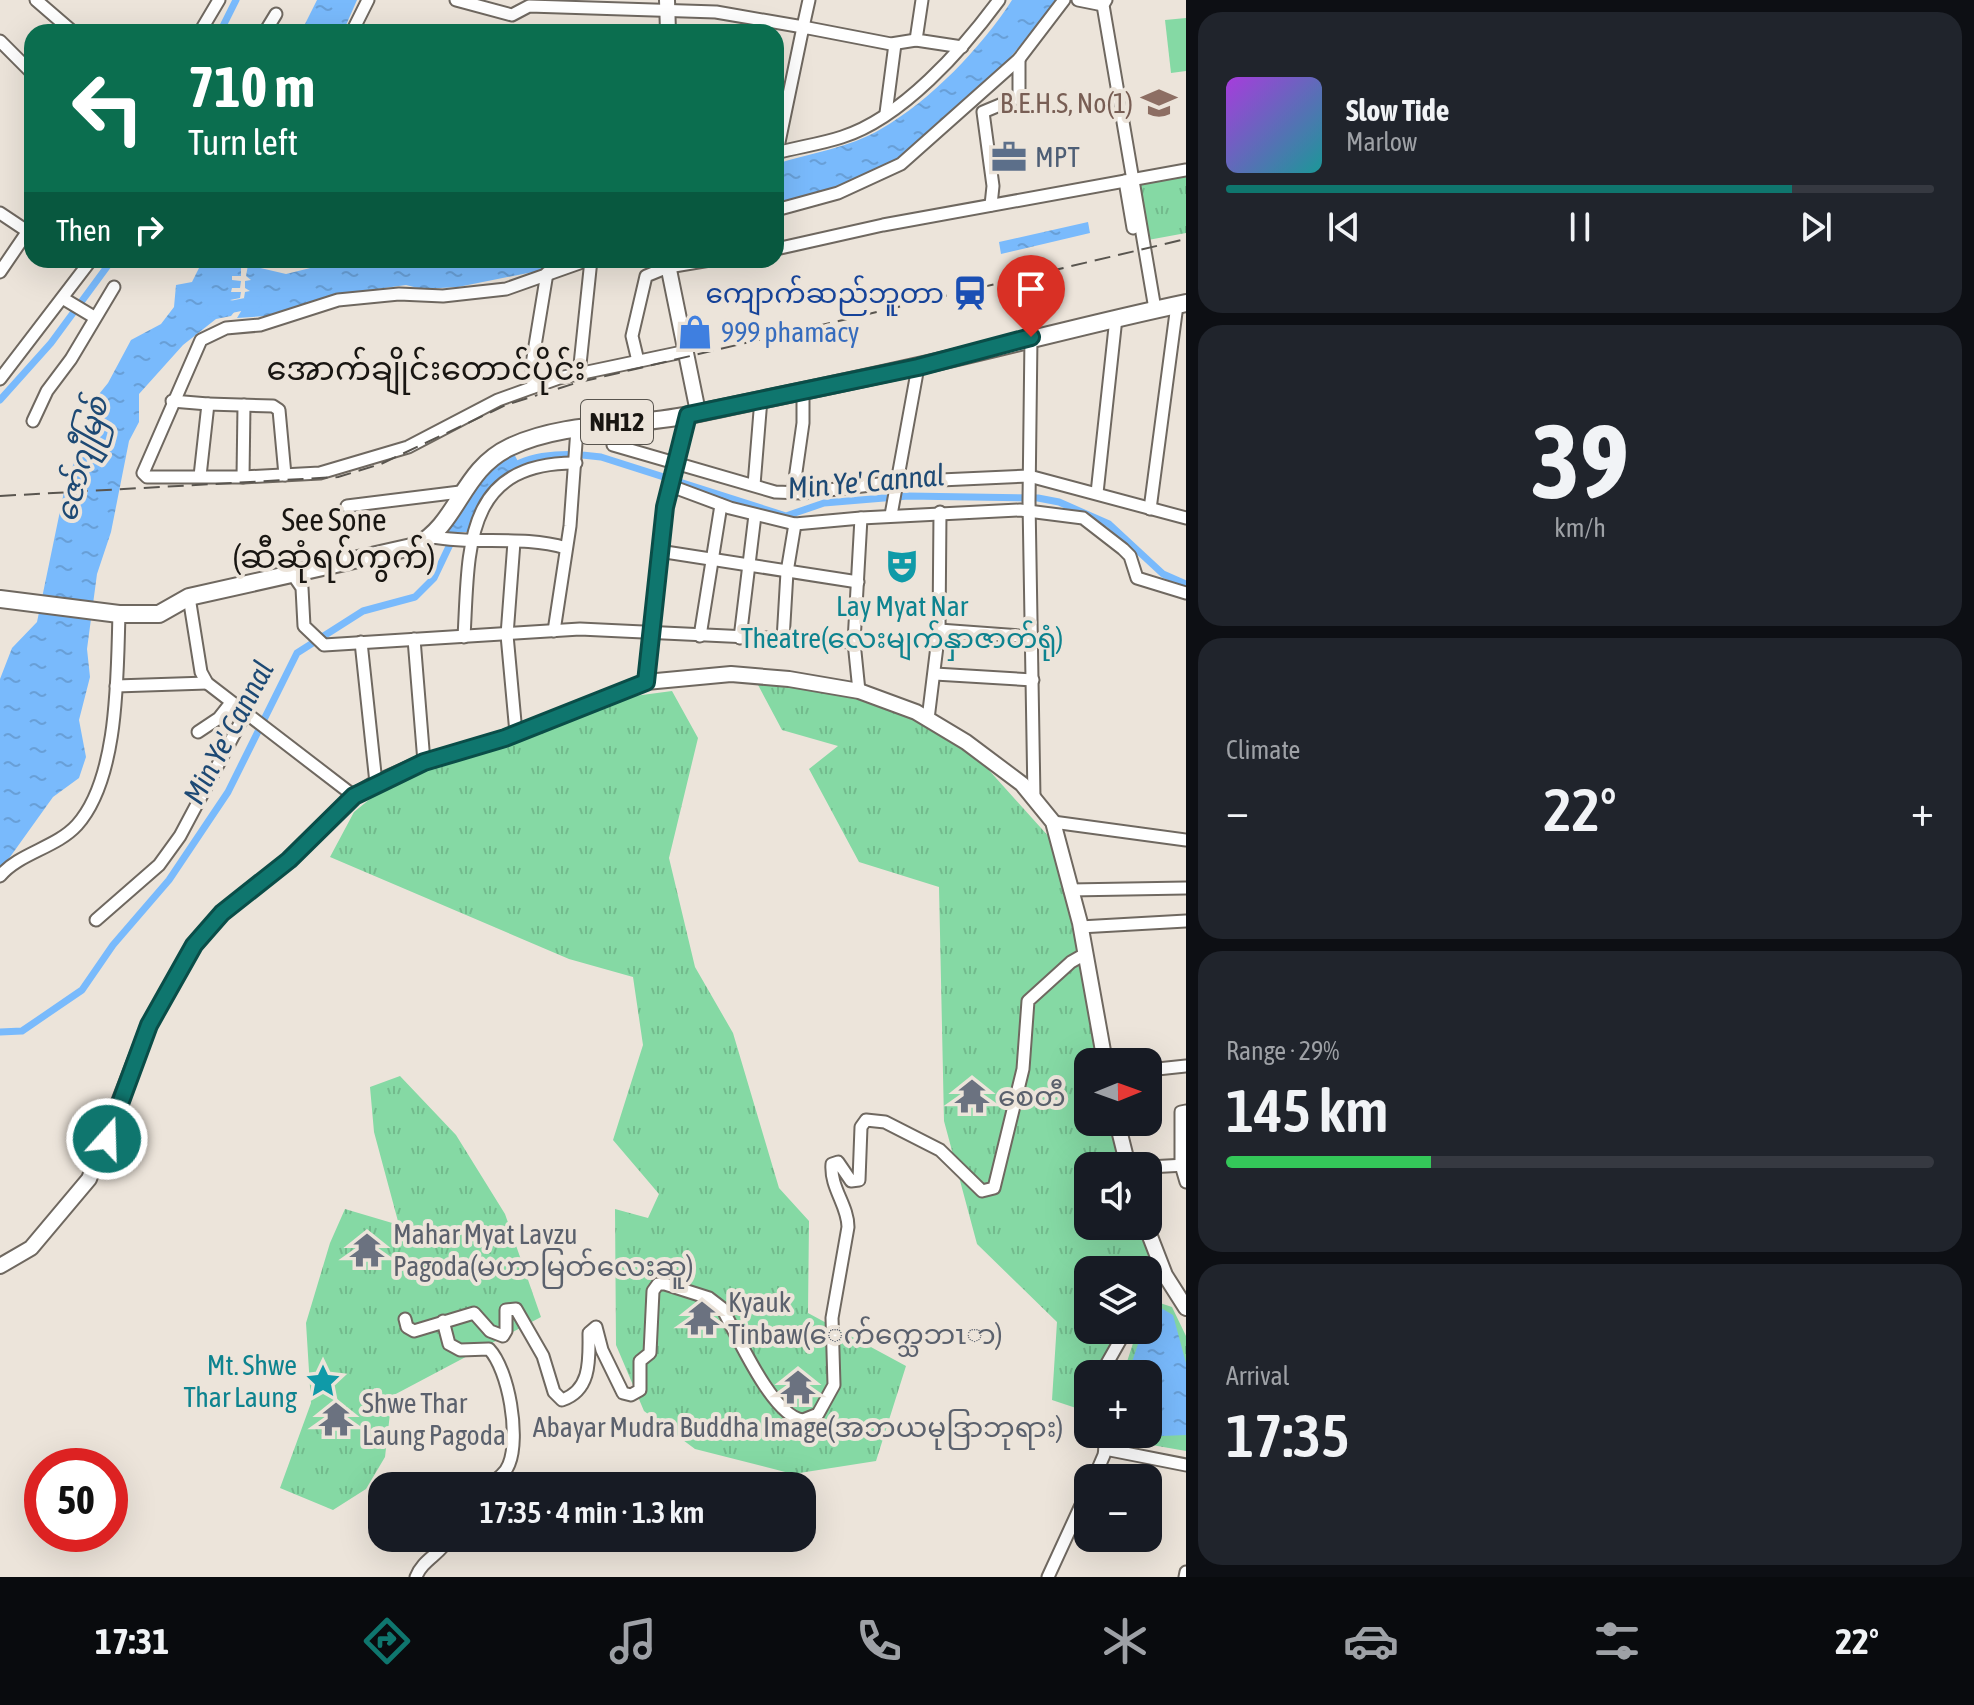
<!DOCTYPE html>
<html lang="en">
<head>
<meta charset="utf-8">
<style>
  :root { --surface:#171b24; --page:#20242c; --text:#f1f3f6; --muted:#9ea1a6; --line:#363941; --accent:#0f766e }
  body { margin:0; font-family:"Asap Condensed","Noto Sans Myanmar",sans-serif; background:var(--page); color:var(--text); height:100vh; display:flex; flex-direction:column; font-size:30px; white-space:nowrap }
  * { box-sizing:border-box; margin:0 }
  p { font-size:26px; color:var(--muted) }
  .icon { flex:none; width:44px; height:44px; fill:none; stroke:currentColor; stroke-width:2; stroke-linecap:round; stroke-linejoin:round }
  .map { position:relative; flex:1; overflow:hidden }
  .details { display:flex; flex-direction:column; gap:12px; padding:12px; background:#0d0f14; width:788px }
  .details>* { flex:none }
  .guide { position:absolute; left:24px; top:24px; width:760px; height:244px; border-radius:24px; box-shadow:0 8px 32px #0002; background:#0b6e4f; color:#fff; overflow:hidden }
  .needle { width:52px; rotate:89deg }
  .controls { position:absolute; left:1074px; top:1048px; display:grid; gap:16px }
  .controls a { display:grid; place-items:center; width:88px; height:88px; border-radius:16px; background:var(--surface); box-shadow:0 8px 32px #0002; font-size:40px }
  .speed { position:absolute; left:24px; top:1448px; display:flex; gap:16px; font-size:40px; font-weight:700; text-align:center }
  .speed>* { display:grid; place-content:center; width:104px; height:104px; border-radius:50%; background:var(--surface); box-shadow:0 8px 32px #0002; line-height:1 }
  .speed .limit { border:12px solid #d22; background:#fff; color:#111 }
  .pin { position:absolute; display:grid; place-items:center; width:68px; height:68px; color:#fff; margin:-82px -34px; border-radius:50% 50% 50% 0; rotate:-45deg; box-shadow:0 0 8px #0007 }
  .pin .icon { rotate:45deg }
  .me { position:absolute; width:88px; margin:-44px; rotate:20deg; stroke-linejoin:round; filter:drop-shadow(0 0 6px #0008) }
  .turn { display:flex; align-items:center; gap:28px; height:168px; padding:0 32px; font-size:36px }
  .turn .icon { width:104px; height:104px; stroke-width:2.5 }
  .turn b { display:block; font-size:56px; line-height:68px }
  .then { display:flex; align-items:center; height:76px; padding:0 32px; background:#0003; gap:16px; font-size:30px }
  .big { font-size:60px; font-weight:600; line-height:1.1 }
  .details .widget { flex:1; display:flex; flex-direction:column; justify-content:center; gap:12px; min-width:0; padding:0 28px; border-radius:24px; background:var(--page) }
  .details .dial { align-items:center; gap:0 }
  .dial b { font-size:104px; line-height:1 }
  .song { display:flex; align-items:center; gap:24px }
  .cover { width:96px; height:96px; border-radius:12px; background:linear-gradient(135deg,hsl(280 70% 55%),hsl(180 70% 35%)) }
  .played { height:8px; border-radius:4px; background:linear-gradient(90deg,var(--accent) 80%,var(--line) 80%) }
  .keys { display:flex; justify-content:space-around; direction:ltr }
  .heat { display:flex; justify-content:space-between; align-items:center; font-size:44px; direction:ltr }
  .charge { height:12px; border-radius:6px; background:linear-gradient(90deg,#34c759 29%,var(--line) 0) }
  .trip { position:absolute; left:368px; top:1472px; width:448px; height:80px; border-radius:24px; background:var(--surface); box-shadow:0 8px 32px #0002; font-weight:600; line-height:80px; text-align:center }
  .tabs { display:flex; height:128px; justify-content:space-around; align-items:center; background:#090b0e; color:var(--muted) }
  .tabs .icon { width:56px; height:56px }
  .tabs .selected { color:var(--accent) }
  .tabs b { font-size:36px; color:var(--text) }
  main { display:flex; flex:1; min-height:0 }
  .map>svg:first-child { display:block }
  .park { fill:url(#park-tufts) }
  .garden { fill:#85d9a4 }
  .water { fill:url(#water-ripples) }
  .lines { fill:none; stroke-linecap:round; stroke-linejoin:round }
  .canal { stroke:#79bafc; stroke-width:7 }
  .river { stroke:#79bafc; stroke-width:12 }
  .minor-casing { stroke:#6f6860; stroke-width:15 }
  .major-casing { stroke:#6f6860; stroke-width:18 }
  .highway-casing { stroke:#6f6860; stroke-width:20 }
  .minor { stroke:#fff; stroke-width:11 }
  .major { stroke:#fff; stroke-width:14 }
  .highway { stroke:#fff; stroke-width:16 }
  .rail { stroke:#59554f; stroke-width:2; stroke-dasharray:16 8; stroke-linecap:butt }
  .route-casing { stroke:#0a4d48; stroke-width:20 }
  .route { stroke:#0f766e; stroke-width:14 }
  .labels { text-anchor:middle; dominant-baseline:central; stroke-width:8; stroke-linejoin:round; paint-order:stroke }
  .shield { fill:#ece4da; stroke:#58544e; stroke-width:2 }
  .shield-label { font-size:26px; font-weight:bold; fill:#191612 }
  .education-label { font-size:28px; fill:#785e54; stroke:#ece4da; text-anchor:end }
  .service-label { font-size:28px; fill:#4e5e75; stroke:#ece4da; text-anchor:start }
  .transit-label { font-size:28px; fill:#164399; stroke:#ece4da; text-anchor:end }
  .shop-label { font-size:28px; fill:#366cbe; stroke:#ece4da; text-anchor:start }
  .culture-label { font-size:28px; fill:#0d838f; stroke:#ece4da }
  .worship-label { font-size:28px; fill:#5b616d; stroke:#ece4da; text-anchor:start }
  .water-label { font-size:30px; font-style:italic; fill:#1d4974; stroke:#ece4da }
  .quarter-label { font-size:32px; fill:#191612; stroke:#ece4da }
</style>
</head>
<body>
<main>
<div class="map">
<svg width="1186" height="1577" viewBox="0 0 1186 1577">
  <defs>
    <pattern id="park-tufts" width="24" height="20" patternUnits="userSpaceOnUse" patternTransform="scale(2)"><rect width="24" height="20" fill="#85d9a4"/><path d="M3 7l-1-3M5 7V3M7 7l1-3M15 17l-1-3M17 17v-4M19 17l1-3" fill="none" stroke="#72ba8c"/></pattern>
    <pattern id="water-ripples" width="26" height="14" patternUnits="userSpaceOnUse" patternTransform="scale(2)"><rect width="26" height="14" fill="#79bafc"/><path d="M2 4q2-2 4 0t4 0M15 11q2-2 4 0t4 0" fill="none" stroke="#689fd7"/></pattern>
  </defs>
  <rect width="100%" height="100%" fill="#ece4da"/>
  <g class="park">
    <path d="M1186 170V233L1148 240 1134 180Z"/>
    <path d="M757 683H829L960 738 1050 838 1106 1062H1088V1122H1121L1132 1166H1088V1226H1147L1160 1276 1148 1295V1270H1088V1330H1127L1100 1374H1088V1394L1079 1409 1052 1400 1057 1322 977 1244 944 1121 939 887 859 862 809 769 838 746 782 730Z"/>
    <path d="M672 691 698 738 669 858 695 967 733 1033 779 1188 809 1221 808 1313 906 1366 876 1461 793 1474 695 1449 644 1411 616 1345 615 1209 648 1218 659 1194 613 1140 643 1045 633 977 569 959 330 857 354 812 403 772 537 734 627 697Z"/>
    <path d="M400 1076 456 1135 505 1214 541 1317 392 1396 385 1457 366 1489 333 1510 280 1488 311 1403 306 1323 330 1243 345 1209 399 1225 374 1132 370 1087Z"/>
    <path d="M1157 1302 1172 1307 1186 1336V1451L1135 1442 1132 1434H1148V1374H1123L1137 1331 1148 1330V1319Z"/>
  </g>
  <path class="garden" d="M1186 18V71L1171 73 1165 20Z"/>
  <g class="water">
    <path d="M317 0H357L343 32H301Z"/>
    <path d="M1012 0H1056C1005 68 938 146 858 180 833 191 803 198 776 205V164C811 153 849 148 881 129 930 101 982 47 1012 0Z"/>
    <path d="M1088 222 1090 233 1001 254 999 242Z"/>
    <path d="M203 260H222L241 266V276H232V280L241 281 240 288H232L231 292H241L240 298 230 300 239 303 237 308 228 307 227 310 235 311 231 316 216 319 183 345 139 394V422L129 441 111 532 97 574 87 649 90 677 79 720 86 757 79 778 53 797 0 871V679L12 648 37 622 65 487 89 422 91 404 108 383 131 340 161 324 174 307 176 285 192 282Z"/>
    <path d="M343 260H572L553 268 458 287 422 289 406 285 334 295 267 316 237 318 249 298H244L245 292 250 291 245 288V281L251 280 246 276 248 265 286 274Z"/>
    <path d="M514 454 520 465 489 491 467 532H447C463 500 481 469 514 454Z"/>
    <path d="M1161 1308 1173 1315 1186 1363V1435L1138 1437 1137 1434H1148V1374H1128L1140 1338Z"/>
  </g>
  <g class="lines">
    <g class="canal">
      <path d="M220 32 236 0"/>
      <path d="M0 400 51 343 112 260"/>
      <path d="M512 467C535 452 575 453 601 457L786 516 824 503 908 496 1038 498 1059 502 1109 524 1163 574 1186 584"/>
      <path d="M0 1032 22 1031 82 990 113 945 169 880 228 792 297 653 363 611 415 597 434 578 454 536"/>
    </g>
    <path class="river" d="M211 311 256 302"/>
    <g class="minor-casing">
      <g id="minor">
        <path d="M36 0 73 32"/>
        <path d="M456 0 512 15 529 6 716 12 803 27 809 0"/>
        <path d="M922 0 916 40 962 47"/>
        <path d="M1078 0 1103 5"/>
        <path d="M1106 0 1103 5 1155 309"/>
        <path d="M200 32 219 0"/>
        <path d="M265 32 276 14"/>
        <path d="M352 32 368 0"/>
        <path d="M0 41 32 73"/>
        <path d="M886 113 895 44"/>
        <path d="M777 152 803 27 891 44 916 40"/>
        <path d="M776 153C798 147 821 144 842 137 902 118 963 49 999 0"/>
        <path d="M1125 181 1133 228"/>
        <path d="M991 205 993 186 983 112 1019 97V59"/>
        <path d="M776 210 838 193 901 164 1019 59 1064 0"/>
        <path d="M0 213 27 231"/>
        <path d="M776 249 883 225 1186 170"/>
        <path d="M588 260 506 289 443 296 399 294 338 300 260 325 226 328 201 340 143 473 147 477H243L320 473 408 447 498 400 559 378 687 351"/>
        <path d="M0 272 32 225"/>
        <path d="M64 299 94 317"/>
        <path d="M1031 337 1029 501 1034 798"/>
        <path d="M638 361 632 336 646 276 668 267 710 260"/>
        <path d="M579 374 591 260"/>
        <path d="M0 379 91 260"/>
        <path d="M533 387 532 364 547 273"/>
        <path d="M172 401 208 404"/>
        <path d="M33 421 47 391 71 359 114 287"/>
        <path d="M613 445 775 492 803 493 896 482 1029 476 1186 518"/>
        <path d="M200 476 208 404 273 406 279 410 285 475"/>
        <path d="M243 477 244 405"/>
        <path d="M754 485 761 399"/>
        <path d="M671 486 730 508 795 524 861 518"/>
        <path d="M793 493 803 423V391"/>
        <path d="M1097 493 1116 318"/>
        <path d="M347 506 460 492"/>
        <path d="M1150 509 1177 305"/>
        <path d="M891 515 918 367"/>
        <path d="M433 537C477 545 522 535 566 548"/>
        <path d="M514 542 507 635 516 733"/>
        <path d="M659 551 858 582"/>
        <path d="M291 572 302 588 304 626 324 645 580 629 854 642"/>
        <path d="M189 597 201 672 207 683 354 796"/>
        <path d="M939 630 1033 637"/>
        <path d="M554 631 570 526 577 429"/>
        <path d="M700 636 721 505"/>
        <path d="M464 637C469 551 462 462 576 463"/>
        <path d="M740 638 755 515"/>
        <path d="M414 639 424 762"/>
        <path d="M783 640 787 572 795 524"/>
        <path d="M361 642 376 783"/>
        <path d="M935 674 1033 680"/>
        <path d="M646 682 665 507 688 415"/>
        <path d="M116 686 207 683"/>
        <path d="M859 691 854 642 861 518 1020 510 1083 518 1123 549 1130 556 1137 578 1186 593"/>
        <path d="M928 719 939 630 940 512"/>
        <path d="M198 732 219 718 230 704"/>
        <path d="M1053 822 1186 840"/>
        <path d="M0 876C19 853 56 848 77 825 119 778 117 674 119 614"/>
        <path d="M1070 890 1186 888"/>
        <path d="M96 920 159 865 180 836 246 712"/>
        <path d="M1080 927 1186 921"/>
        <path d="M1148 1070 1186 1066"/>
        <path d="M1186 1111 1181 1112V1165L1186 1182"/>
        <path d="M1148 1167 1186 1165"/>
        <path d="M1148 1279 1157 1256"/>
        <path d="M405 1319 407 1327 414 1331 474 1313 490 1331 503 1336 506 1331V1310L516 1309 543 1356 554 1392 562 1400C592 1390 589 1358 589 1333L596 1327 602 1350 623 1393 631 1395 640 1390V1361L650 1353 653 1291 658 1284H665L709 1298 722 1308C737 1335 773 1417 803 1420L818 1414 834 1385 832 1318 848 1227C848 1205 830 1188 832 1164L838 1162 851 1181 859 1180 861 1127 866 1120 885 1122 940 1150 982 1191 994 1188 1023 1069 1028 1001 1071 962 1085 954"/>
        <path d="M443 1321 449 1344 460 1350 489 1349C509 1370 520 1437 509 1464 506 1473 495 1481 487 1486"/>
        <path d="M1101 1374 1126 1330"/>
        <path d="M1105 1449 1186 1465"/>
        <path d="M1094 1478 1104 1455 1107 1434"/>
        <path d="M416 1577C422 1560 441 1554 449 1538"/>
        <path d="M1048 1577 1088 1490"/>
        <path d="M1185 1577 1186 1572"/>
      </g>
    </g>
    <g class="major-casing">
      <g id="major">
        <path d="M667 0 668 32"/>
        <path d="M667 260 698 412"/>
        <path d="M1117 1122 1128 1166"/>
        <path d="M1146 1226 1165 1275 1186 1308"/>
        <path d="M0 1266 31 1248 89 1179 149 1025 194 945 222 913 289 860 354 796 376 783 424 762 505 738 646 682 731 674 789 679 859 691 916 712 966 742 1022 784 1053 822 1080 923 1105 1062"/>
      </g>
    </g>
    <g class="highway-casing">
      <path id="highway" d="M0 599 119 614H159L189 597 416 546C459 523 461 470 510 447 565 421 630 427 689 415 764 399 839 384 914 367 1005 347 1095 322 1186 303"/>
    </g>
    <use href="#minor" class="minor"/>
    <use href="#major" class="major"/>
    <use href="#highway" class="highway"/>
    <path class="rail" d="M0 496 338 477 381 464 506 405 576 383 1186 239"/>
  </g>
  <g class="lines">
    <g class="route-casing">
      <path id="route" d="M107 1139 149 1025 194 945 222 913 289 860 354 796 424 762 505 738 646 682 665 507 688 415 918 367 1031 337"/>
    </g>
    <use href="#route" class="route"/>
  </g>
  <defs>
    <g id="school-bare" transform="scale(2.76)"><path d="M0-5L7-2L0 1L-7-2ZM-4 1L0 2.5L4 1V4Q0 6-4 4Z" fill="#8d6e63" stroke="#ece4da" stroke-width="2.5" paint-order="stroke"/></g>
    <g id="office-bare" transform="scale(2.76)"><path d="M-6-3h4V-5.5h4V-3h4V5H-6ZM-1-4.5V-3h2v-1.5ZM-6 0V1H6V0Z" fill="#5c6f8a" stroke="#ece4da" stroke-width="2.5" paint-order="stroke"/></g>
    <g id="station-bare" transform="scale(2.76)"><path d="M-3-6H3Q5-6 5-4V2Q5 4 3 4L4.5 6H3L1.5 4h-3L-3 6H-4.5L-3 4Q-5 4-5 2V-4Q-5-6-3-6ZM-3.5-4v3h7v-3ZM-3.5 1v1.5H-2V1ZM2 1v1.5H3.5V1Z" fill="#1a4fb4" stroke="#ece4da" stroke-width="2.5" paint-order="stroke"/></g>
    <g id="shop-bare" transform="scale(2.76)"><path d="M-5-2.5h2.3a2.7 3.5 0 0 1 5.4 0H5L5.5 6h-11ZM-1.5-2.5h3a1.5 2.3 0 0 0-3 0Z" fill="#3f7fe0" stroke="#ece4da" stroke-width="2.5" paint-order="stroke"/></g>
    <g id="theatre-bare" transform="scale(2.76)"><path d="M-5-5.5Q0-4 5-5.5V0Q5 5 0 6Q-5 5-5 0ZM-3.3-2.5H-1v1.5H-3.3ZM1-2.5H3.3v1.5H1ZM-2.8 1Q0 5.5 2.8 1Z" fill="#0f9aa8" stroke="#ece4da" stroke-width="2.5" paint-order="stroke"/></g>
    <g id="temple-bare" transform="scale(2.76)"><path d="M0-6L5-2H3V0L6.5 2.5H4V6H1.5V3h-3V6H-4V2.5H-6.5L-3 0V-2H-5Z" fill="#6b7280" stroke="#ece4da" stroke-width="2.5" paint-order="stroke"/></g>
    <g id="sight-bare" transform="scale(2.76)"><path d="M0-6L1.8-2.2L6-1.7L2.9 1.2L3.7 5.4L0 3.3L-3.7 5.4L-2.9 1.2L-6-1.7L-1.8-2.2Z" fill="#0f9aa8" stroke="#ece4da" stroke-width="2.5" paint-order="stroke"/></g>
  </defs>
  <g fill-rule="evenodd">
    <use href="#school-bare" x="1159" y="103"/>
    <use href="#office-bare" x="1009" y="157"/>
    <use href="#station-bare" x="970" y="293"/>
    <use href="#shop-bare" x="695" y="332"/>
    <use href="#theatre-bare" x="902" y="566"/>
    <use href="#temple-bare" x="972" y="1096"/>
    <use href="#temple-bare" x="367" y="1250"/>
    <use href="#temple-bare" x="702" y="1318"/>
    <use href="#sight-bare" x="323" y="1381"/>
    <use href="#temple-bare" x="798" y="1387"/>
    <use href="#temple-bare" x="336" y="1419"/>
  </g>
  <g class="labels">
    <rect class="shield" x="581" y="400" width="72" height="44" rx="6"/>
    <g class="shield-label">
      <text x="617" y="422">NH12</text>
    </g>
    <g class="education-label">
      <text x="1133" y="103">B.E.H.S, No(1)</text>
    </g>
    <g class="service-label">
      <text x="1035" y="157">MPT</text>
    </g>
    <g class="transit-label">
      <text x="944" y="293">ကျောက်ဆည်ဘူတာ</text>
    </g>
    <g class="shop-label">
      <text x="721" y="332">999 phamacy</text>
    </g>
    <g class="culture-label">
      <text x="902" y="606">Lay Myat Nar<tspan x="902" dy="32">Theatre(လေးမျက်နှာဇာတ်ရုံ)</tspan></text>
      <text x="297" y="1365" text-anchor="end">Mt. Shwe<tspan x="297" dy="32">Thar Laung</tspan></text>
    </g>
    <g class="worship-label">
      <text x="998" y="1096">စေတီ</text>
      <text x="393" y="1234">Mahar Myat Layzu<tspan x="393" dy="32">Pagoda(မဟာမြတ်လေးဆူ)</tspan></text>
      <text x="728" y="1302">Kyauk<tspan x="728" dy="32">Tinbaw(ေက်က္သေဘၤာ)</tspan></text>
      <text x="362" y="1403">Shwe Thar<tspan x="362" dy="32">Laung Pagoda</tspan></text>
      <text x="798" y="1427" text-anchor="middle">Abayar Mudra Buddha Image(အဘယမုဒြာဘုရား)</text>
    </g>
    <g class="water-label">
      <text transform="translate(81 459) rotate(-75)">ဇော်ဂျီမြစ်</text>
      <text transform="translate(866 481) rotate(-5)">Min Ye' Cannal</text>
      <text transform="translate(228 732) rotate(-62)">Min Ye' Cannal</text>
    </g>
    <g class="quarter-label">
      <text x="426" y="368">အောက်ချိုင်းတောင်ပိုင်း</text>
      <text x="334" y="519">See Sone<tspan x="334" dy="37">(ဆီဆုံရပ်ကွက်)</tspan></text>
    </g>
  </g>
</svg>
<div class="controls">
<a><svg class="needle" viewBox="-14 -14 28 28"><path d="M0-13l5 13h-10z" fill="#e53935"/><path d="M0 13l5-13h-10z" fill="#9ea1a6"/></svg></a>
<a><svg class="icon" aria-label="sound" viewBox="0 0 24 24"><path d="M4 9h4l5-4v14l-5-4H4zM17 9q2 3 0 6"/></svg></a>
<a><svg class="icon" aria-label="layers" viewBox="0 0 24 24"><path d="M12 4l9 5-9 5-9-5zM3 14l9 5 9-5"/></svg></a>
<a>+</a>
<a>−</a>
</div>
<div class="speed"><div class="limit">50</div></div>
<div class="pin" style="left:1031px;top:337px;background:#d93025"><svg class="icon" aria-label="arrive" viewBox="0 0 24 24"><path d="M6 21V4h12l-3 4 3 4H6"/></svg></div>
<svg class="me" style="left:107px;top:1139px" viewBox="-20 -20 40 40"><circle r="17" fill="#0f766e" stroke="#fff" stroke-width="3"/><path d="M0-11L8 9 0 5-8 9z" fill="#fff"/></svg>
<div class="trip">17:35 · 4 min · 1.3 km</div>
<div class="guide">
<div class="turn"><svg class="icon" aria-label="left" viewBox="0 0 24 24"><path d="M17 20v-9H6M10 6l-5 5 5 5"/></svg><div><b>710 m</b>Turn left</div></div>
<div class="then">Then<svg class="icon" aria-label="right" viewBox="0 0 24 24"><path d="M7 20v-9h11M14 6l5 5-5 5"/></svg></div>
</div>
</div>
<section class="details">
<div class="widget">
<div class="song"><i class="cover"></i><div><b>Slow Tide</b><p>Marlow</p></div></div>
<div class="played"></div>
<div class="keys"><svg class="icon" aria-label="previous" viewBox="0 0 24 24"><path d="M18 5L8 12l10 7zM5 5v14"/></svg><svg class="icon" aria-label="pause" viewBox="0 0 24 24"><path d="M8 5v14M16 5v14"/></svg><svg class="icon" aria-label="next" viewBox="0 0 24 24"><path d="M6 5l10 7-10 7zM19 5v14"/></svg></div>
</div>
<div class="widget dial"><b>39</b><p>km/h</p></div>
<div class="widget"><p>Climate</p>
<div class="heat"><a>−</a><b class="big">22°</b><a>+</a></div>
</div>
<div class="widget"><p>Range · 29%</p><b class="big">145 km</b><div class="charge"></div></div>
<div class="widget"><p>Arrival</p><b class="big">17:35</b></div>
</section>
</main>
<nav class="tabs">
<b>17:31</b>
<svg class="icon selected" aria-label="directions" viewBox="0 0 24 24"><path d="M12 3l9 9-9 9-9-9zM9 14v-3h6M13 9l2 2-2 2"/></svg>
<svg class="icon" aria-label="music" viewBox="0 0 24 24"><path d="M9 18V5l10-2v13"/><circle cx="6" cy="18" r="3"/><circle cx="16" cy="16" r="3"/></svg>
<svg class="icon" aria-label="phone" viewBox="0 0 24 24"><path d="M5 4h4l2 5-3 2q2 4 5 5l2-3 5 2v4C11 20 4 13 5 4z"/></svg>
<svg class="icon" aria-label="climate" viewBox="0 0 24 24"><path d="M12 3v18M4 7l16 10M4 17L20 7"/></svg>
<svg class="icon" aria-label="car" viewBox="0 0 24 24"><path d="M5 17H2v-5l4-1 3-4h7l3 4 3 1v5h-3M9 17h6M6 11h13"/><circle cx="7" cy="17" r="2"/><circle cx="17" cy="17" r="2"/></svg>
<svg class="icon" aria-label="filters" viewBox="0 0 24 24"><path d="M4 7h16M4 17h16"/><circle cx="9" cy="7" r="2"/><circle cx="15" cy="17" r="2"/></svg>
<b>22°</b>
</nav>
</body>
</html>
